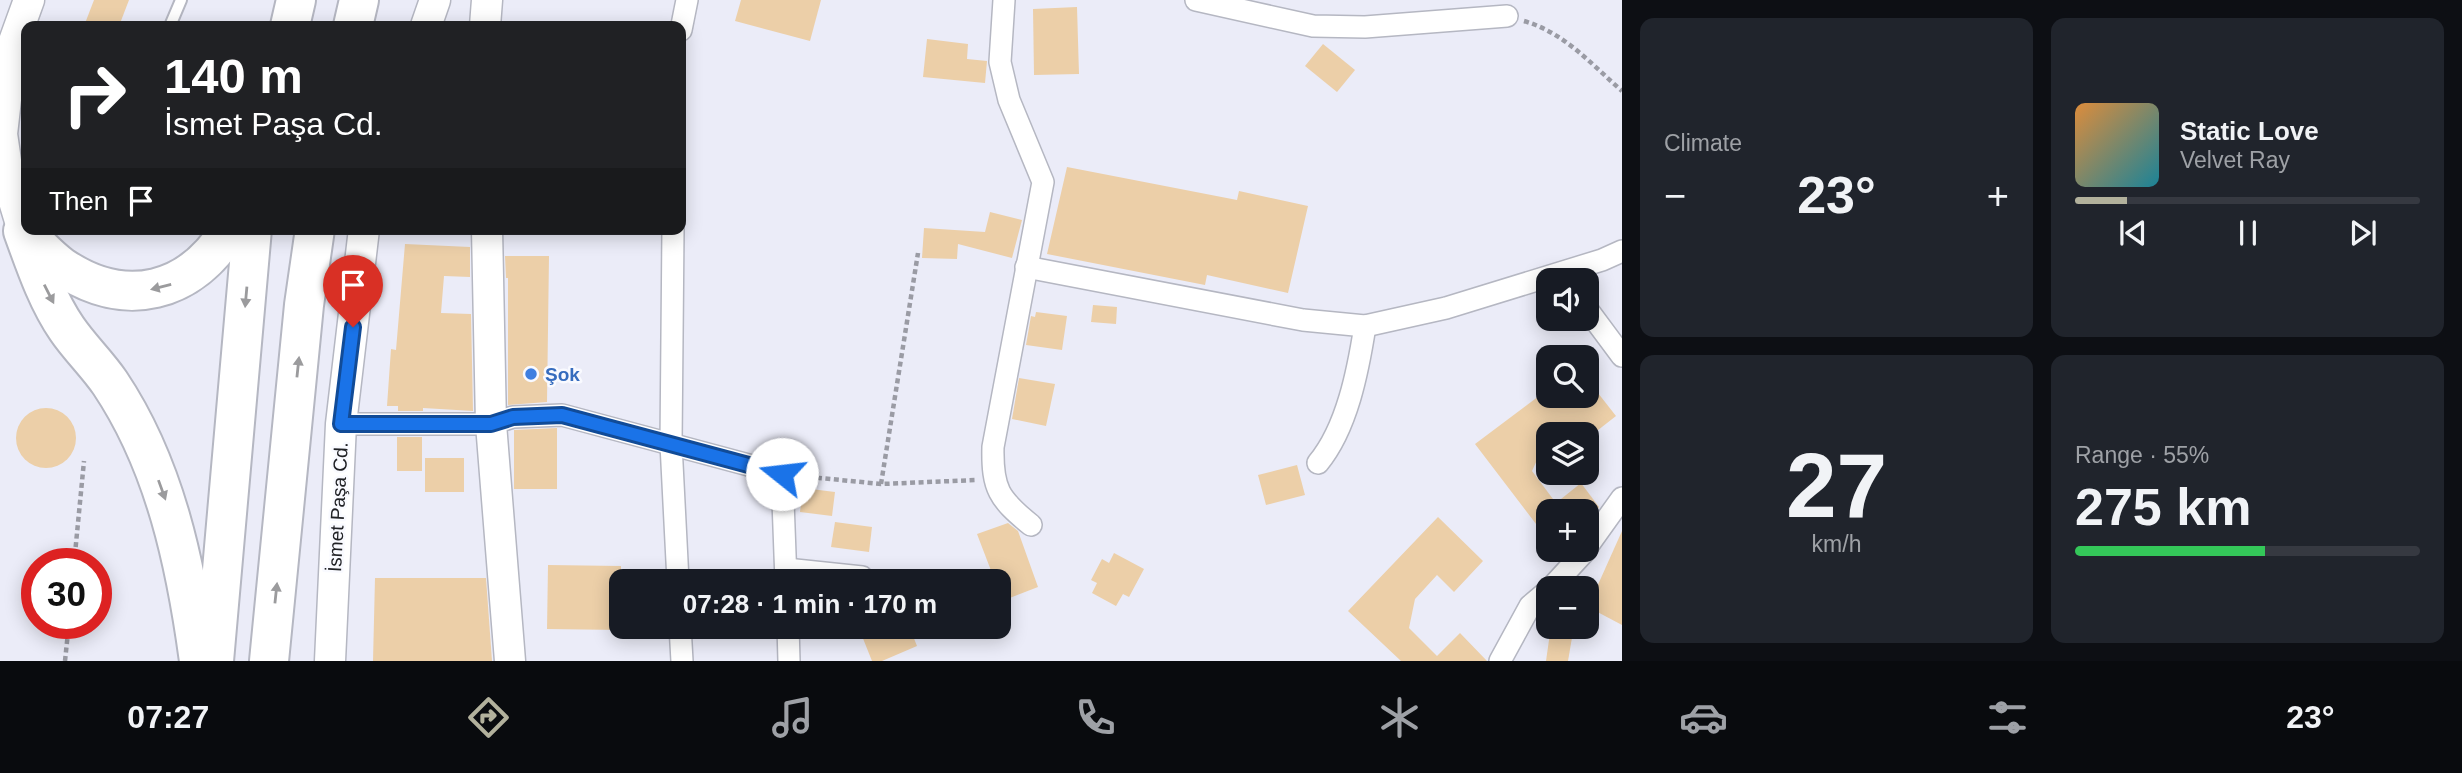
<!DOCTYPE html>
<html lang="en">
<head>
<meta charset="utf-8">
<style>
  :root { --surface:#171b24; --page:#20242c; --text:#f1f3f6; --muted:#9ea1a6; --line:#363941; --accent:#b2b19c }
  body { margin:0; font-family:Arial,sans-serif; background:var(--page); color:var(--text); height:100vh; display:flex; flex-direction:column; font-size:26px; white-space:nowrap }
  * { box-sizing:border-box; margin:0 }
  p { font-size:23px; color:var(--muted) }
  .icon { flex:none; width:38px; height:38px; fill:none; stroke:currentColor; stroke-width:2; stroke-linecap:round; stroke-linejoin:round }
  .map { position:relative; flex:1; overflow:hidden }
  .panel { display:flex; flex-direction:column; gap:18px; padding:18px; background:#0d0f14; width:840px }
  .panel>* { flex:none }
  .banner { position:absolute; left:21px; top:21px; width:665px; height:214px; border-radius:14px; box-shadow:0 4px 18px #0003; background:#202124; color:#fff; overflow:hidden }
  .controls { position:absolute; left:1536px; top:268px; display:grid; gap:14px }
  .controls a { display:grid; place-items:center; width:63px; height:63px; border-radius:14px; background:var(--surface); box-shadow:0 4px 18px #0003; font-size:35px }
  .speed { position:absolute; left:21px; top:548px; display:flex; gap:14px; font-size:35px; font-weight:700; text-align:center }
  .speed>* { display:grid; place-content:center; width:91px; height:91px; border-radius:50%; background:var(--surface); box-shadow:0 4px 18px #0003; line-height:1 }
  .speed .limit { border:10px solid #d22; background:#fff; color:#111 }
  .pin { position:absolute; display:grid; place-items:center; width:60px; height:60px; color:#fff; margin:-72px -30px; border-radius:50% 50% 50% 0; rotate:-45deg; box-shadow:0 0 7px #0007 }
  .pin .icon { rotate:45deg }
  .me { position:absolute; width:77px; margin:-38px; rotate:286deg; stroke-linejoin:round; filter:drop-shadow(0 0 5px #0008) }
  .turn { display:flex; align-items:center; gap:24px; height:147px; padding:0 28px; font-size:32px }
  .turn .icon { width:91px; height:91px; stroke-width:2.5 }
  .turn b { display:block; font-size:49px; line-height:60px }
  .then { display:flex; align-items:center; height:66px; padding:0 28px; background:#0003; gap:14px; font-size:26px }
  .big { font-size:52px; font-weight:700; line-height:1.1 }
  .panel .tile { flex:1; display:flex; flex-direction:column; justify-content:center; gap:10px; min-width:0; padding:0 24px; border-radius:14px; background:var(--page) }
  .panel .dial { align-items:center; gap:0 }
  .dial b { font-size:91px; line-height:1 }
  .song { display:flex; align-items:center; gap:21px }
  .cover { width:84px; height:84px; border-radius:10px; background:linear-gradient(135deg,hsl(30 70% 55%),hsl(190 70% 35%)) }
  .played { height:7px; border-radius:4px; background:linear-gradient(90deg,var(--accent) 15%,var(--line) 15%) }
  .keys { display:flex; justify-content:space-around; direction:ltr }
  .heat { display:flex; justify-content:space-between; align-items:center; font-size:38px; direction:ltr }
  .charge { height:10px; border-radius:5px; background:linear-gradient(90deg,#34c759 55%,var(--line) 0) }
  .panel .tiles { flex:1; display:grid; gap:18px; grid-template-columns:repeat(2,1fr) }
  .trip { position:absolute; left:609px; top:569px; width:402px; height:70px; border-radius:14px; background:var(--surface); box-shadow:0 4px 18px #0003; font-weight:700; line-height:70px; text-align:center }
  .tabs { display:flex; height:112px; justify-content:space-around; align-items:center; background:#090b0e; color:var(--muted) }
  .tabs .icon { width:49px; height:49px }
  .tabs .selected { color:var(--accent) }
  .tabs b { font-size:32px; color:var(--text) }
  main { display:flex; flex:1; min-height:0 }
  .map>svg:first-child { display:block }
  .building { fill:#eccfa8 }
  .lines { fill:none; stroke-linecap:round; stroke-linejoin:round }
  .lane-casing { stroke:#b5b7c2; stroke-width:14 }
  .street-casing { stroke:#b5b7c2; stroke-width:24 }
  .secondary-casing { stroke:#b5b7c2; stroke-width:33 }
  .highway-casing { stroke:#b5b7c2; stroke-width:42 }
  .path { stroke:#9a9ba4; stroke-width:4.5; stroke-dasharray:5 3.5; stroke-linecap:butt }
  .lane { stroke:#fff; stroke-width:10 }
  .street { stroke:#fff; stroke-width:21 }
  .secondary { stroke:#fff; stroke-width:30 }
  .highway { stroke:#fff; stroke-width:38 }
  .oneway { fill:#9b9b9d }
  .route-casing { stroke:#114b97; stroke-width:18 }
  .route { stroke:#1a73e8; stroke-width:12 }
  .shop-dot { fill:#3f7fe0; stroke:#f9faff; stroke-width:2.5 }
  .labels { text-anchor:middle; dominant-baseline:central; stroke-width:5; stroke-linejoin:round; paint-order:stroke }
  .shop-label { font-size:19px; font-weight:bold; fill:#366cbe; stroke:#f9faff; text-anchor:start }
  .street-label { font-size:19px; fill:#202125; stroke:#f9faff }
</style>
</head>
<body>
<main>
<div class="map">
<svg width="1622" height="661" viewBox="0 0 1622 661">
  <rect width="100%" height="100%" fill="#ebecf8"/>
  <g class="building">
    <path d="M94 0H129L119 26H84Z"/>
    <path d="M741 0H821L810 41 735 21Z"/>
    <path d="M1077 7 1079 74 1034 75 1033 9Z"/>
    <path d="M927 39 968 44 967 59 987 61 985 83 923 77Z"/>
    <path d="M1323 44 1355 70 1337 92 1305 66Z"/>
    <path d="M1067 167 1237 200 1239 191 1308 206 1288 293 1207 275 1205 285 1047 254Z"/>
    <path d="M990 212 1022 220 1012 258 958 244 957 259 922 258 924 228 985 232Z"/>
    <path d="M405 244 470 247V277L444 276 441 313 471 314 473 411 423 408V411H398V406H387L391 349 396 350Z"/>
    <path d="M505 256H549L547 402 508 405V278H506Z"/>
    <path d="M1093 305 1117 307 1116 324 1091 322Z"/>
    <path d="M1036 312 1067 316 1062 350 1026 345 1031 316 1035 317Z"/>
    <path d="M1019 378 1055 384 1046 426 1012 419Z"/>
    <path d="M1587 379 1616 416 1593 434H1577L1568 423 1549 434 1532 471 1556 503 1581 483 1599 507 1597 511H1549V541L1475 444 1539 396H1587Z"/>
    <circle cx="46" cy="438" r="30"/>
    <path d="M557 428V489H514V430Z"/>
    <rect x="397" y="437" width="25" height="34"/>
    <rect x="425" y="458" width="39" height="34"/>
    <path d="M1297 465 1305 495 1266 505 1258 475Z"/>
    <path d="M803 488 835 492 832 516 800 512Z"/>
    <path d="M1438 517 1483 561 1454 592 1437 575 1415 599 1409 628 1437 656 1460 633 1487 661H1401L1348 611Z"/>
    <path d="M835 522 872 527 869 552 831 547Z"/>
    <path d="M1008 523 1018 531 1038 587 1002 601 999 581H995L977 534Z"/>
    <path d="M1622 531V625L1588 607Z"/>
    <path d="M1114 553 1144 569 1129 597 1123 594 1116 606 1092 593 1097 583 1091 580 1102 559 1109 563Z"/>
    <path d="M548 565 621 566V630L547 629Z"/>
    <path d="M375 578H486L492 661H373Z"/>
    <path d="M858 626H909L917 646 882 661H872Z"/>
    <path d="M1551 626H1574L1568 661H1546Z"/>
  </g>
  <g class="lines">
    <g class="lane-casing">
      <path id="lane" d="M170 26 181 0"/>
    </g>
    <g class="street-casing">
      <g id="street">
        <path d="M1004 0 1000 62 1009 100 1043 182 993 447C992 489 999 499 1031 525"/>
        <path d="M1196 0 1313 26 1365 27 1507 16"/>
        <path d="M681 30 687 0"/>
        <path d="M673 229 671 444 678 581"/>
        <path d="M1026 267 1303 320 1365 326 1446 308 1602 260 1622 251"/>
        <path d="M1587 309 1622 356"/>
        <path d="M341 424H491L513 417 562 415 782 474 786 581"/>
        <path d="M1318 463C1347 428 1358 371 1365 326"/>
        <path d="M1587 547 1622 498"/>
        <path d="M786 569 862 577"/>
        <path d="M1551 588 1586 550"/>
        <path d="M680 626 682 661"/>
        <path d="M788 626 789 661"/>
        <path d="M1500 661 1530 606 1549 590"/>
      </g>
    </g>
    <g class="secondary-casing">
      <g id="secondary">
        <path d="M426 26 435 0"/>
        <path d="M485 26 487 0"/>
        <path d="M487 229 491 424 510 661"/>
        <path d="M23 231 10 188 2 134 12 47 29 0"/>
        <path d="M330 661 341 424 364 229"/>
      </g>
    </g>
    <g class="highway-casing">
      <g id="highway">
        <path d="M290 26 296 0"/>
        <path d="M353 26 359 0"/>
        <path d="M23 231C35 264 47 300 67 329 80 348 97 364 110 383 165 465 186 565 199 661"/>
        <path d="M26 234C38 245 49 258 62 267 126 310 191 293 230 229"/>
        <path d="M214 661 252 229"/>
        <path d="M269 661 304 305 315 229"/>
      </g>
    </g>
    <g class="path">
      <path d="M1524 21C1565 33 1591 64 1622 91"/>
      <path d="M800 476 881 484 977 480"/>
      <path d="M881 484 918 253"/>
      <path d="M74 564 84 461"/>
      <path d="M65 661 69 623"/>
    </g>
    <use href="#lane" class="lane"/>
    <use href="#street" class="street"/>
    <use href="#secondary" class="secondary"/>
    <use href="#highway" class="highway"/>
  </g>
  <defs><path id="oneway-solid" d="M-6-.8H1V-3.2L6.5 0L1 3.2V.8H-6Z" transform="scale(1.75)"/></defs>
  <g class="oneway">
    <use href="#oneway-solid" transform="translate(161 287) rotate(166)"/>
    <use href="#oneway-solid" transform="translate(49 294) rotate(63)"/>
    <use href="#oneway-solid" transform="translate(246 297) rotate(95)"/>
    <use href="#oneway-solid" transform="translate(298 367) rotate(-84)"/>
    <use href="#oneway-solid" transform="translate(162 490) rotate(70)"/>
    <use href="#oneway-solid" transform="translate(276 593) rotate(-84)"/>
  </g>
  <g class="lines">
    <g class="route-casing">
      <path id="route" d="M353 327 341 424H491L513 417 562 415 782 474"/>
    </g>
    <use href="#route" class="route"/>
  </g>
  <circle class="shop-dot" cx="531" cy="374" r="7"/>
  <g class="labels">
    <g class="shop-label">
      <text x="545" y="374">Şok</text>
    </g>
    <g class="street-label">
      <text transform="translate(338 507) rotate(-87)">İsmet Paşa Cd.</text>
    </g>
  </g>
</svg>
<div class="controls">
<a><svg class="icon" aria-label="sound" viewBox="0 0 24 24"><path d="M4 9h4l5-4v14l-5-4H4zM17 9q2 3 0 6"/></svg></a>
<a><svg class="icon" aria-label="search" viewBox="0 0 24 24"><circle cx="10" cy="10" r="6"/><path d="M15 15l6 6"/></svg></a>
<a><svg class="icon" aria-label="layers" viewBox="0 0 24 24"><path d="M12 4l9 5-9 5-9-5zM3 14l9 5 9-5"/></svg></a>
<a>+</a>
<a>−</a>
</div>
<div class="speed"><div class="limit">30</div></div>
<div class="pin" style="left:353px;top:327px;background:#d93025"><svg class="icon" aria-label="arrive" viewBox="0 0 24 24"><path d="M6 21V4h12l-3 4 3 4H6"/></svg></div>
<svg class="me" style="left:782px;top:474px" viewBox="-20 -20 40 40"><circle r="19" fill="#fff"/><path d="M0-13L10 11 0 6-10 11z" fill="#1a73e8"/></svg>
<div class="trip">07:28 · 1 min · 170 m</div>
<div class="banner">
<div class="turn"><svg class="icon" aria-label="right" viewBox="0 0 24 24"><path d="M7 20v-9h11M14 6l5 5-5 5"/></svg><div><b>140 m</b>İsmet Paşa Cd.</div></div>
<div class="then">Then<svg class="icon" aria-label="arrive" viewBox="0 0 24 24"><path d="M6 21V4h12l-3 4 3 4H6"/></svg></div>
</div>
</div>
<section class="panel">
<div class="tiles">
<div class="tile"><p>Climate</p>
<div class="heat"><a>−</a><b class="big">23°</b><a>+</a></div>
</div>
<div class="tile">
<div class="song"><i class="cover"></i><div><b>Static Love</b><p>Velvet Ray</p></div></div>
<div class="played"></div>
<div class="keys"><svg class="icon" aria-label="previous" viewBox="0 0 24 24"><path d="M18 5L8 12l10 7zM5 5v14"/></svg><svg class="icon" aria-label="pause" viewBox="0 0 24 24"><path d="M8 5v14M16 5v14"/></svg><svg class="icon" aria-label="next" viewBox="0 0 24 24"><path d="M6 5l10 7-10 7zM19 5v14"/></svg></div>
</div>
<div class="tile dial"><b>27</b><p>km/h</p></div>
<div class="tile"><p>Range · 55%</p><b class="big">275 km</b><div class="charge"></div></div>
</div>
</section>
</main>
<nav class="tabs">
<b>07:27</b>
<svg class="icon selected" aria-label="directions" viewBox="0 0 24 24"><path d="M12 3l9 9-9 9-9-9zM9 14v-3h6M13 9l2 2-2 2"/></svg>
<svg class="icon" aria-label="music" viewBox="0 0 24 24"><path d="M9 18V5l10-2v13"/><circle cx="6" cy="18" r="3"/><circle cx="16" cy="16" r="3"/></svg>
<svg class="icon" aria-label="phone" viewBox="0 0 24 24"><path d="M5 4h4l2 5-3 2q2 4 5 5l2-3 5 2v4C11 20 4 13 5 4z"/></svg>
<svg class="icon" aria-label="climate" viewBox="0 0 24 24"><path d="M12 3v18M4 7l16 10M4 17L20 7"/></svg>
<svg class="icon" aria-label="car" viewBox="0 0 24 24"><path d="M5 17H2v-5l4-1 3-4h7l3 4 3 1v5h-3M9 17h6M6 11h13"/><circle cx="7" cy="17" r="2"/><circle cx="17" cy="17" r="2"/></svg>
<svg class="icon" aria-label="filters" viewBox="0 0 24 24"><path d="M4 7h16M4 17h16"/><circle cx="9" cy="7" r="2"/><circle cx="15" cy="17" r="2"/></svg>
<b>23°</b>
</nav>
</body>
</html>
